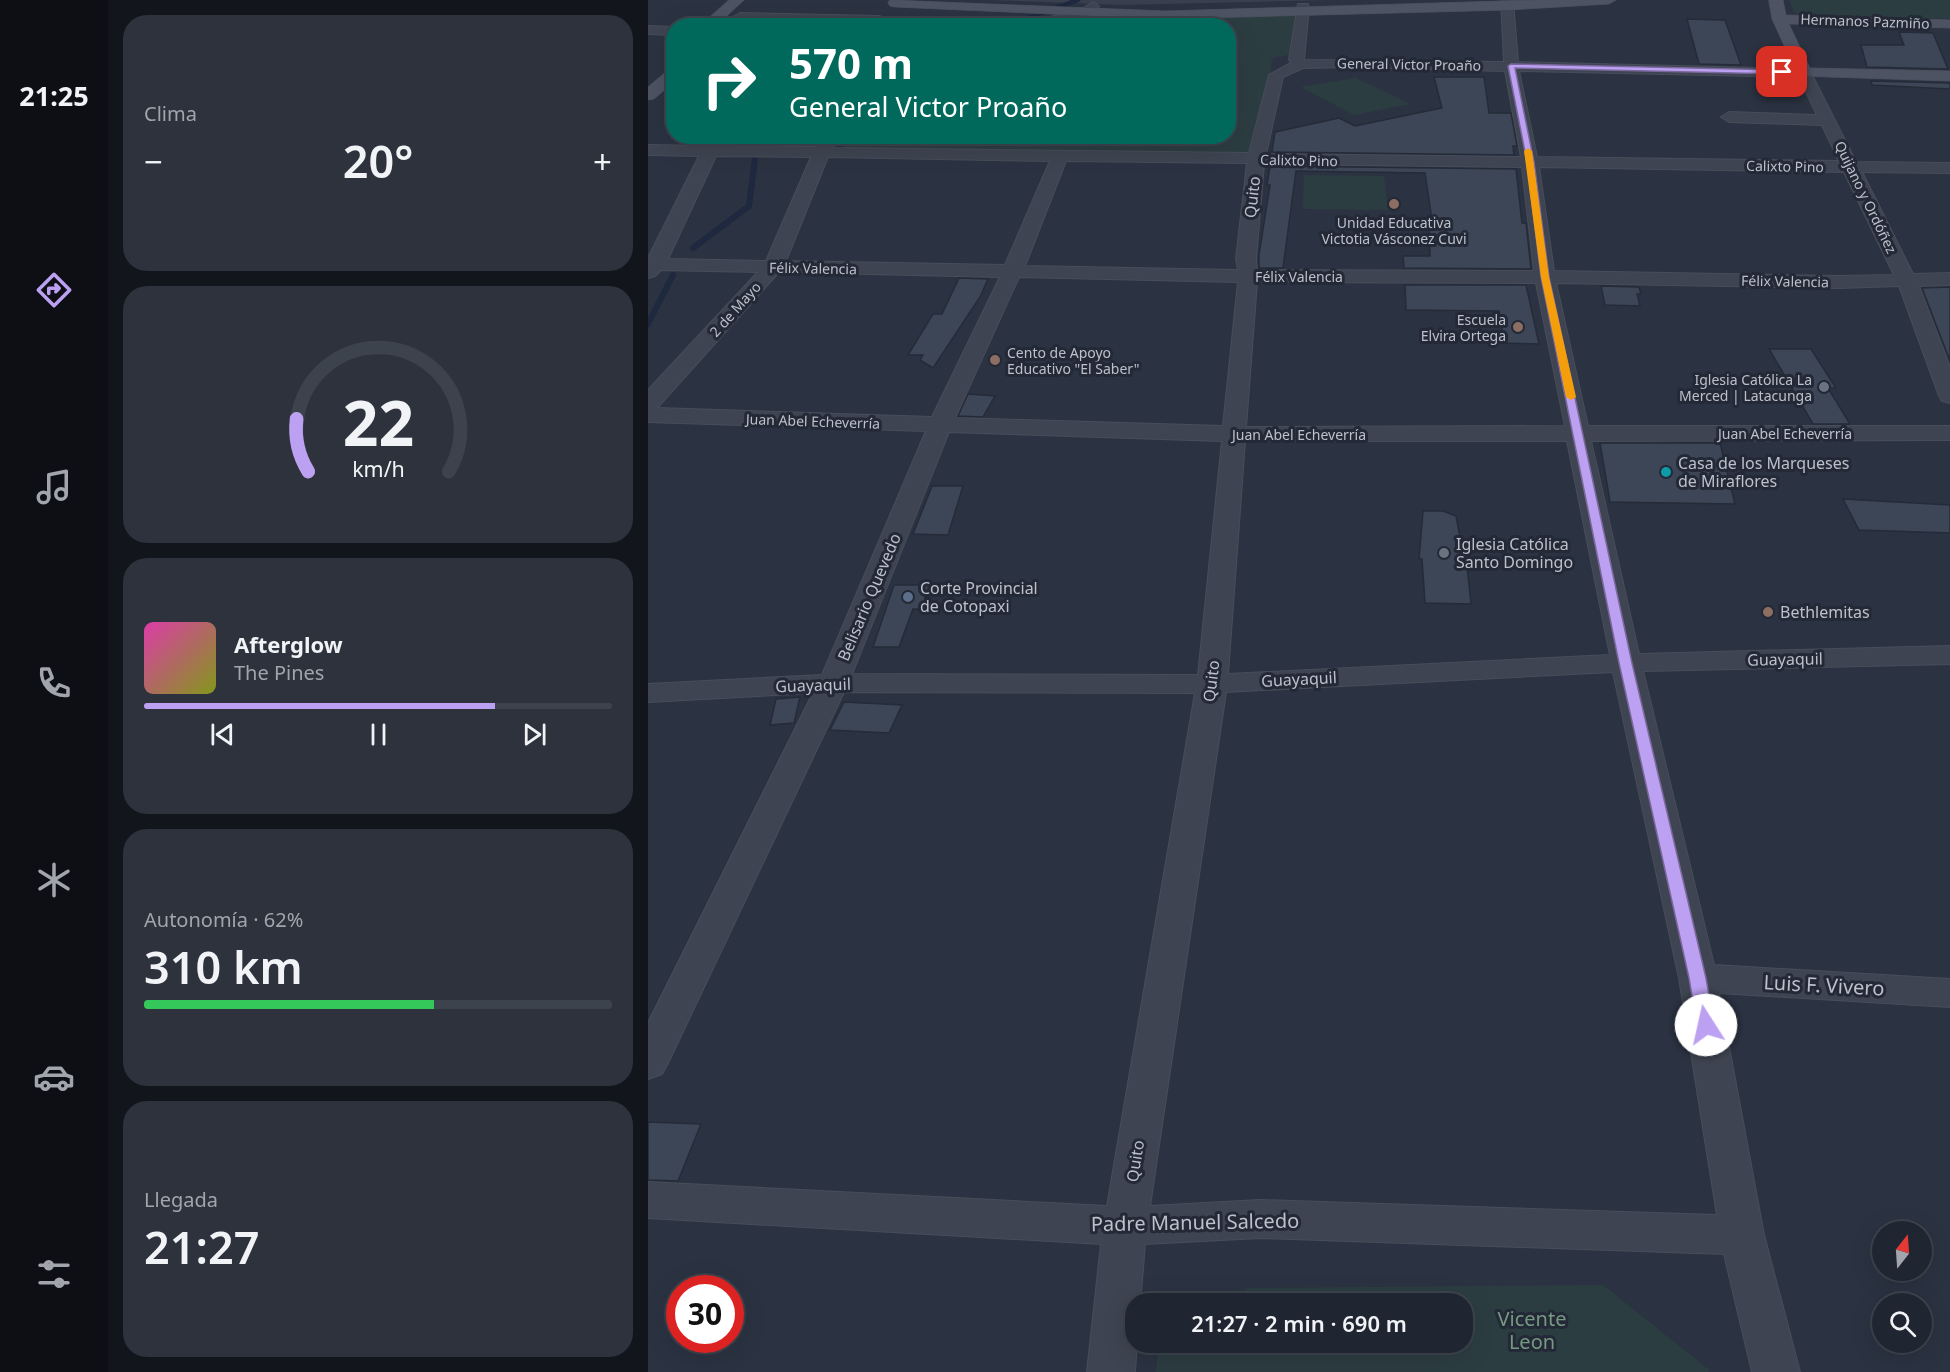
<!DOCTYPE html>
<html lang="es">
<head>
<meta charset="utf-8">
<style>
  :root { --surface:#202631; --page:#2d323d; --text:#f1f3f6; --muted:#a2a5ab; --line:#3d434d; --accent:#bca0f2 }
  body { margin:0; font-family:"Noto Sans",sans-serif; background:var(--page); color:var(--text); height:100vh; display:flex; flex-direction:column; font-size:22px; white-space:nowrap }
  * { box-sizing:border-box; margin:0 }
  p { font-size:20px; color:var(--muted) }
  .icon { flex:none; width:33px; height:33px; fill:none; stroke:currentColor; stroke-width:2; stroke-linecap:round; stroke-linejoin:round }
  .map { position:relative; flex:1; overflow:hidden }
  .drawer { display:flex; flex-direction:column; gap:15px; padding:15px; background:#12151b; width:540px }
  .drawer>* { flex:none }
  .hud { position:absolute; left:18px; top:18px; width:570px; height:126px; border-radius:24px; box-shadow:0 6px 24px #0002,0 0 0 2px var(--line); background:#00695c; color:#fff; overflow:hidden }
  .needle { width:39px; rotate:17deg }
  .tools { position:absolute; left:1224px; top:1221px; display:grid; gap:12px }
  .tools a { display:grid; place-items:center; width:60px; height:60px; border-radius:50%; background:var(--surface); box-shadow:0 6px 24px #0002,0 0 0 2px var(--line); font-size:30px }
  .speed { position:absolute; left:18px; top:1275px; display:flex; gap:12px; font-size:30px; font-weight:700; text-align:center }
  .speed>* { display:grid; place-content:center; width:78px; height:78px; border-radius:50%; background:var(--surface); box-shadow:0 6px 24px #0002,0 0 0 2px var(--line); line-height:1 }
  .speed .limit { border:9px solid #d22; background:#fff; color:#111 }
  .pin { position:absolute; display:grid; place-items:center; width:51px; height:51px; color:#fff; margin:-26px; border-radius:12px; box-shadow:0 3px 9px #0006 }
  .me { position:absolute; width:66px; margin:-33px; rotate:350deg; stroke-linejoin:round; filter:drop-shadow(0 0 4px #0008) }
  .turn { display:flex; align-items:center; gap:21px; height:126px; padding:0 24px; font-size:27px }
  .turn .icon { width:78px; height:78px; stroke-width:2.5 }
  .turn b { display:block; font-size:42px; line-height:51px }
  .big { font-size:45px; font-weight:600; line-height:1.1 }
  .drawer .widget { flex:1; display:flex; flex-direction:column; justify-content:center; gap:9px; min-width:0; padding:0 21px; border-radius:24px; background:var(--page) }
  .drawer .dial { align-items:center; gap:0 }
  .dial svg { height:156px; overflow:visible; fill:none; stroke:var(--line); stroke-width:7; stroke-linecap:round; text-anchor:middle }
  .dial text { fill:var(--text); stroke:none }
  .song { display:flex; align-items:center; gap:18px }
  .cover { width:72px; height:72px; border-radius:9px; background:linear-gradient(135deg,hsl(320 70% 55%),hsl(70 70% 35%)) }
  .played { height:6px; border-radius:3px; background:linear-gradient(90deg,var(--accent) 75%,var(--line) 75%) }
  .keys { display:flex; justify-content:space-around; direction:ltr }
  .heat { display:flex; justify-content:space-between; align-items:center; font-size:33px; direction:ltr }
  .charge { height:9px; border-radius:4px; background:linear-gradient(90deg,#34c759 62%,var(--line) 0) }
  .trip { position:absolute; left:477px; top:1293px; width:348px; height:60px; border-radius:24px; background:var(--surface); box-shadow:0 6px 24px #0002,0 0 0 2px var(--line); font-weight:600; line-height:60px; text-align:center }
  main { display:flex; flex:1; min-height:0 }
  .dock { display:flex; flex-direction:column; width:108px; justify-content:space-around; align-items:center; background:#0d0f14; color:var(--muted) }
  .dock .icon { width:42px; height:42px }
  .dock .current { color:var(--accent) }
  .dock b { font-size:27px; color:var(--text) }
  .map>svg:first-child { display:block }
  .airport { fill:#393f4e }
  .green { fill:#2c3d42 }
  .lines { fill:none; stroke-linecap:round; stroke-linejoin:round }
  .stream-far1 { stroke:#1e283e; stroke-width:4.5 }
  .stream { stroke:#1e283e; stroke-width:6 }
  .building { fill:#3d4656; stroke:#252b38; stroke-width:1.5 }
  .street-casing { stroke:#484d5a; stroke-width:2 }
  .secondary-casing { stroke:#484d5a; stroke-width:1 }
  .street { fill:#3e4451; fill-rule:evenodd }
  .secondary { fill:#4d5363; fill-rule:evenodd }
  .route { fill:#bca0f2; stroke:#7a689d; stroke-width:1.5 }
  .slow { fill:#f59e0b }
  .education-dot { fill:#8d6e63; stroke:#232936; stroke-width:2 }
  .worship-dot { fill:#6b7280; stroke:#232936; stroke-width:2 }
  .culture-dot { fill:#0f9aa8; stroke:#232936; stroke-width:2 }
  .service-dot { fill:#5c6f8a; stroke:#232936; stroke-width:2 }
  .labels { text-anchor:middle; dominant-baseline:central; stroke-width:6; stroke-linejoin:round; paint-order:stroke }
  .far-street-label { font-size:14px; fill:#bcc0cb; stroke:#232936 }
  .far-poi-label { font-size:14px; fill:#bcc0cb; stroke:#232936; text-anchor:end }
  .street-label { font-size:16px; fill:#bcc0cb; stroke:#232936 }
  .poi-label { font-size:16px; fill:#bcc0cb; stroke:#232936; text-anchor:start }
  .near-street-label { font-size:20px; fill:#bcc0cb; stroke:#232936 }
  .near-park-label { font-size:20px; fill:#759981; stroke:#232936 }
</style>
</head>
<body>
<main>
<nav class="dock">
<b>21:25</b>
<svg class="icon current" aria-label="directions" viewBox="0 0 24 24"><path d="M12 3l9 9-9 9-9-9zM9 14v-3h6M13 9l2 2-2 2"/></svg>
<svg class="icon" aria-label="music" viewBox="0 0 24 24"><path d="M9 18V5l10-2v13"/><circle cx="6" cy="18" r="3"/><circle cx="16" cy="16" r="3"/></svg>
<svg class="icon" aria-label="phone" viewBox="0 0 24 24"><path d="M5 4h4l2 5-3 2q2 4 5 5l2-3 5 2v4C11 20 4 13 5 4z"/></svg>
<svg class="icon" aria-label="climate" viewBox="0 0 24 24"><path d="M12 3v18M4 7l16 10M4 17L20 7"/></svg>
<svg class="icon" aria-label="car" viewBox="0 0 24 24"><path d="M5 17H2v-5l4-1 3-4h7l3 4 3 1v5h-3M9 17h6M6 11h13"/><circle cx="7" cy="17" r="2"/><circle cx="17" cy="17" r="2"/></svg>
<svg class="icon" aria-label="filters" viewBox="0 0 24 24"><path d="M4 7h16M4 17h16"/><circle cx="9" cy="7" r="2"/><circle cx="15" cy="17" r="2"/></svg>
</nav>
<section class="drawer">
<div class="widget"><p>Clima</p>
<div class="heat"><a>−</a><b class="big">20°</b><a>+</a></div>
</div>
<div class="widget dial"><svg viewBox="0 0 100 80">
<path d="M14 69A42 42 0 1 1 86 69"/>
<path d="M14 69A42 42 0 0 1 8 42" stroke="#bca0f2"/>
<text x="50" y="56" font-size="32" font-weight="700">22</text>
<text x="50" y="72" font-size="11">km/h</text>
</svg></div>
<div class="widget">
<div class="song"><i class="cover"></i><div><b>Afterglow</b><p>The Pines</p></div></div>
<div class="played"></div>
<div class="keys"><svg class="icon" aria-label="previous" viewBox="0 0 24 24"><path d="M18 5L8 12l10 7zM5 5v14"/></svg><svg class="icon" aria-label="pause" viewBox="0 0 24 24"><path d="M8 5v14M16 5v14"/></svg><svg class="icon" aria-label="next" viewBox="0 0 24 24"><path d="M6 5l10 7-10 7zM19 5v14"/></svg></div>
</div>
<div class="widget"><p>Autonomía · 62%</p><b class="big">310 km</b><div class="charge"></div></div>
<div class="widget"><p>Llegada</p><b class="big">21:27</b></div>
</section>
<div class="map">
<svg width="1302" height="1372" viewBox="0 0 1302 1372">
  <rect width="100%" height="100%" fill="#2b3241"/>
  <path class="airport" d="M341 0H683L475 5Z"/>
  <g class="green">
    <path d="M1141 0H1302V19L1148 14Z"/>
    <path d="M647 16 641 55 624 58 613 155 194 150 200 136H580V26L395 25 439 17 489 19Z"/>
    <path d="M708 78 762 104 706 115 653 87Z"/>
    <path d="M656 175 736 176 740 210 655 209Z"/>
    <path d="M955 1285 1060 1369 1061 1372H508L510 1350 522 1343 814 1342V1304L578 1303 599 1288Z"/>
  </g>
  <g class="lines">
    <g class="stream-far1">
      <path d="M339 26 374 20 430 0"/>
      <path d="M108 153 110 136"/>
    </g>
    <g class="stream">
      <path d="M45 248 101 206 108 151"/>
      <path d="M0 324 25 275"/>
    </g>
  </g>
  <g class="building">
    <path d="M1039 19 1077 20 1093 65 1051 64Z"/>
    <path d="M1251 32 1285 33 1300 69 1219 67 1213 45H1256Z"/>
    <path d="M786 77H836L841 113H863L869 146H865L866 155 624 152 627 132 691 118 707 126 794 108Z"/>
    <path d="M1223 81 1302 83V89L1224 85Z"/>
    <path d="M622 166 868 169 874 223H878L883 269 756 268 755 256H782L781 220H784L777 173 648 171 635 268H611V255L622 185H619Z"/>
    <path d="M311 278 340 279 332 297 285 368 272 360 275 355H260L285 314H294Z"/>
    <path d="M757 285H878L891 344 856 343 851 311 758 310Z"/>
    <path d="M953 286 991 287 993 294H989L992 306 957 305Z"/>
    <path d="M1302 287V361L1274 288Z"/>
    <path d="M1121 349H1163L1188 388H1180L1202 424H1165Z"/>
    <path d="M320 394 347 396 335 417 310 416Z"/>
    <path d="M952 443H1072L1087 504 962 502Z"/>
    <path d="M284 486H315L300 535 265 534Z"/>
    <path d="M1195 499 1302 505V533L1211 530Z"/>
    <path d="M775 511H795L808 516 814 547H817L823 604 777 603 774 559H771Z"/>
    <path d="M246 585H281L274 609H265L251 647H225Z"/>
    <path d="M152 697 146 723 122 725 128 699Z"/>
    <path d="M196 702 254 705 241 733 182 730Z"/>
    <path d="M0 1122 53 1124 30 1181 0 1180Z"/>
  </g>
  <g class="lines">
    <g class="street-casing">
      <g id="street">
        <path d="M853 0 865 1 870 62 1156 69 1163 73 1208 162 1302 163V173L1214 172 1265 274 1302 273V285L1271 286 1302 367V403L1294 401 1291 396 1251 286 1191 288 908 283 940 426H1302V440L943 441 991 654 1302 646V664L995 671 1066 965 1302 979V1007L1071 993 1116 1235 1152 1372H1104L1076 1254 612 1238 497 1244 492 1304H488L489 1342 487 1372H439L453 1244 0 1218V1182L459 1206 547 693 196 692 20 1063 14 1074 0 1079V1023L165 693 0 702V684L174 675 278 431 0 422V390L110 272 13 270 7 276 0 278V258L51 156 0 155V145L56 146 61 136H77L72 146 168 147 175 136H191L185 148 601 153 621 75 643 63 641 60 650 4H660L661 7 656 60 856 62ZM701 67 857 71 873 157 618 154 635 77 655 68ZM871 71 1151 77 1169 115 1081 112 1073 117 1081 122 1174 125 1191 161 889 157ZM68 156 163 157 118 261 20 259ZM180 157 402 161 357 265 138 261ZM418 161 599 163 588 259 590 270 377 266ZM616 164 874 167 886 271 609 270 608 259ZM891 167 1196 172 1246 275 1191 276 906 271ZM131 272 352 277 284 417 9 408ZM371 277 590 282 575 426 307 418ZM609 282 888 283 917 426 598 427ZM301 432 574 441 550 675 204 674ZM597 441H919L962 655 580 674ZM965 672 1031 978 1069 1215 612 1200 502 1206 578 692Z"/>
        <path d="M445 2 451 6C433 28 394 26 368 26L374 22 429 12Z"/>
        <path d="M92 13 232 16 239 20 232 24 87 20 85 17Z"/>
        <path d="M0 26 26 27V35L0 34Z"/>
      </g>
    </g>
    <g class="secondary-casing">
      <g id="secondary">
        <path d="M81 0H96L68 26H52Z"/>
        <path d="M242 0 517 11 889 0H968L961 4 860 10 517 19 247 7 242 6 240 3Z"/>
        <path d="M1121 0H1135L1138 15 1302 20V28L1141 24 1162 68 1302 71V81L1150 76 1124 19Z"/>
        <path d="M26 68V82L6 99 0 100V87L20 70Z"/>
      </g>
    </g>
    <use href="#street" class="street"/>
    <use href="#secondary" class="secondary"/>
  </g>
  <path class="route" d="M863 64 1134 70 1137 72 1134 74 867 68 886 162 901 277 984 663 1058 978 1066 1025 1064 1030 1058 1032 1051 1030 1049 1025 1041 978 971 663 893 277 879 162 860 66Z"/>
  <path class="slow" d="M880 148 884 151 901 277 928 397 923 400 918 397 893 277 876 151Z"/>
  <g class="education-dot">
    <circle cx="746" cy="204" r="6"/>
    <circle cx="870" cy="327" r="6"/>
    <circle cx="347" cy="360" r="6"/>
    <circle cx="1120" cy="612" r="6"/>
  </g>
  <g class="worship-dot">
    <circle cx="1176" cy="387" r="6"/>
    <circle cx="796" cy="553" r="6"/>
  </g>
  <circle class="culture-dot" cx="1018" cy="472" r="6"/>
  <circle class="service-dot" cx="260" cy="597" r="6"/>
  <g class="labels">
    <g class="far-street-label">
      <text transform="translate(1217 21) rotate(2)">Hermanos Pazmiño</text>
      <text transform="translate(761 64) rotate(1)">General Victor Proaño</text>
      <text transform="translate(651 160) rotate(1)">Calixto Pino</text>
      <text transform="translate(1137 166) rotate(1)">Calixto Pino</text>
      <text transform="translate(1218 197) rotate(64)">Quijano y Ordóñez</text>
      <text transform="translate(165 268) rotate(1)">Félix Valencia</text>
      <text x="651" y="276">Félix Valencia</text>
      <text transform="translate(1137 281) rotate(1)">Félix Valencia</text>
      <text transform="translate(87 309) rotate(-48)">2 de Mayo</text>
      <text transform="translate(165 421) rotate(2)">Juan Abel Echeverría</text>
      <text x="1137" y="433">Juan Abel Echeverría</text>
      <text x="651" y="434">Juan Abel Echeverría</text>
    </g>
    <g class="far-poi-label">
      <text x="746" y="222" text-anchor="middle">Unidad Educativa<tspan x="746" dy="16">Victotia Vásconez Cuvi</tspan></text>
      <text x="858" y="319">Escuela<tspan x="858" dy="16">Elvira Ortega</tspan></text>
      <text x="359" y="352" text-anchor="start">Cento de Apoyo<tspan x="359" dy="16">Educativo "El Saber"</tspan></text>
      <text x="1164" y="379">Iglesia Católica La<tspan x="1164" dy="16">Merced | Latacunga</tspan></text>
    </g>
    <g class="street-label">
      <text transform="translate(604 197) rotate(-84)">Quito</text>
      <text transform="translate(221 597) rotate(-67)">Belisario Quevedo</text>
      <text transform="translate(1137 659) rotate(-1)">Guayaquil</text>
      <text transform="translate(651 679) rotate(-3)">Guayaquil</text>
      <text transform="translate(563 681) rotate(-83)">Quito</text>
      <text transform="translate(165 685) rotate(-2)">Guayaquil</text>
      <text transform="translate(487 1161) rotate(-81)">Quito</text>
    </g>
    <g class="poi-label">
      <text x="1030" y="463">Casa de los Marqueses<tspan x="1030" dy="18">de Miraflores</tspan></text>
      <text x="808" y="544">Iglesia Católica<tspan x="808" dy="18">Santo Domingo</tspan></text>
      <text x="272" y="588">Corte Provincial<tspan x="272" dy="18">de Cotopaxi</tspan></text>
      <text x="1132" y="612">Bethlemitas</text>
    </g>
    <g class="near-street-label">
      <text transform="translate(1176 985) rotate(3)">Luis F. Vivero</text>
      <text transform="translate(547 1222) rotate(-1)">Padre Manuel Salcedo</text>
    </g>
    <g class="near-park-label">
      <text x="884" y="1318">Vicente<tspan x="884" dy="23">Leon</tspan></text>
    </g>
  </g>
</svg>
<div class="tools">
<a><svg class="needle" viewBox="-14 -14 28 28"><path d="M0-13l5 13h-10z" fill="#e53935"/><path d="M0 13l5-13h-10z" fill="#a2a5ab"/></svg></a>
<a><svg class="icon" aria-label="search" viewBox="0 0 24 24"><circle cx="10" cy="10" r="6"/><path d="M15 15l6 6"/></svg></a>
</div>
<div class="speed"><div class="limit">30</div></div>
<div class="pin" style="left:1134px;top:72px;background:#d93025"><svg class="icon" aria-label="arrive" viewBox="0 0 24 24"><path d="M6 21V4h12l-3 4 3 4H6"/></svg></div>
<svg class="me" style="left:1058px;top:1025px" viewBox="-20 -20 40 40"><circle r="19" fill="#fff"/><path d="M0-13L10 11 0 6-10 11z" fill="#bca0f2"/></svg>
<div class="trip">21:27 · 2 min · 690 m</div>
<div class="hud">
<div class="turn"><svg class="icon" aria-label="right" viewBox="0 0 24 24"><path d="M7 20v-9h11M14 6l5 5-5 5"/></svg><div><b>570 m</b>General Victor Proaño</div></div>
</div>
</div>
</main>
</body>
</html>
